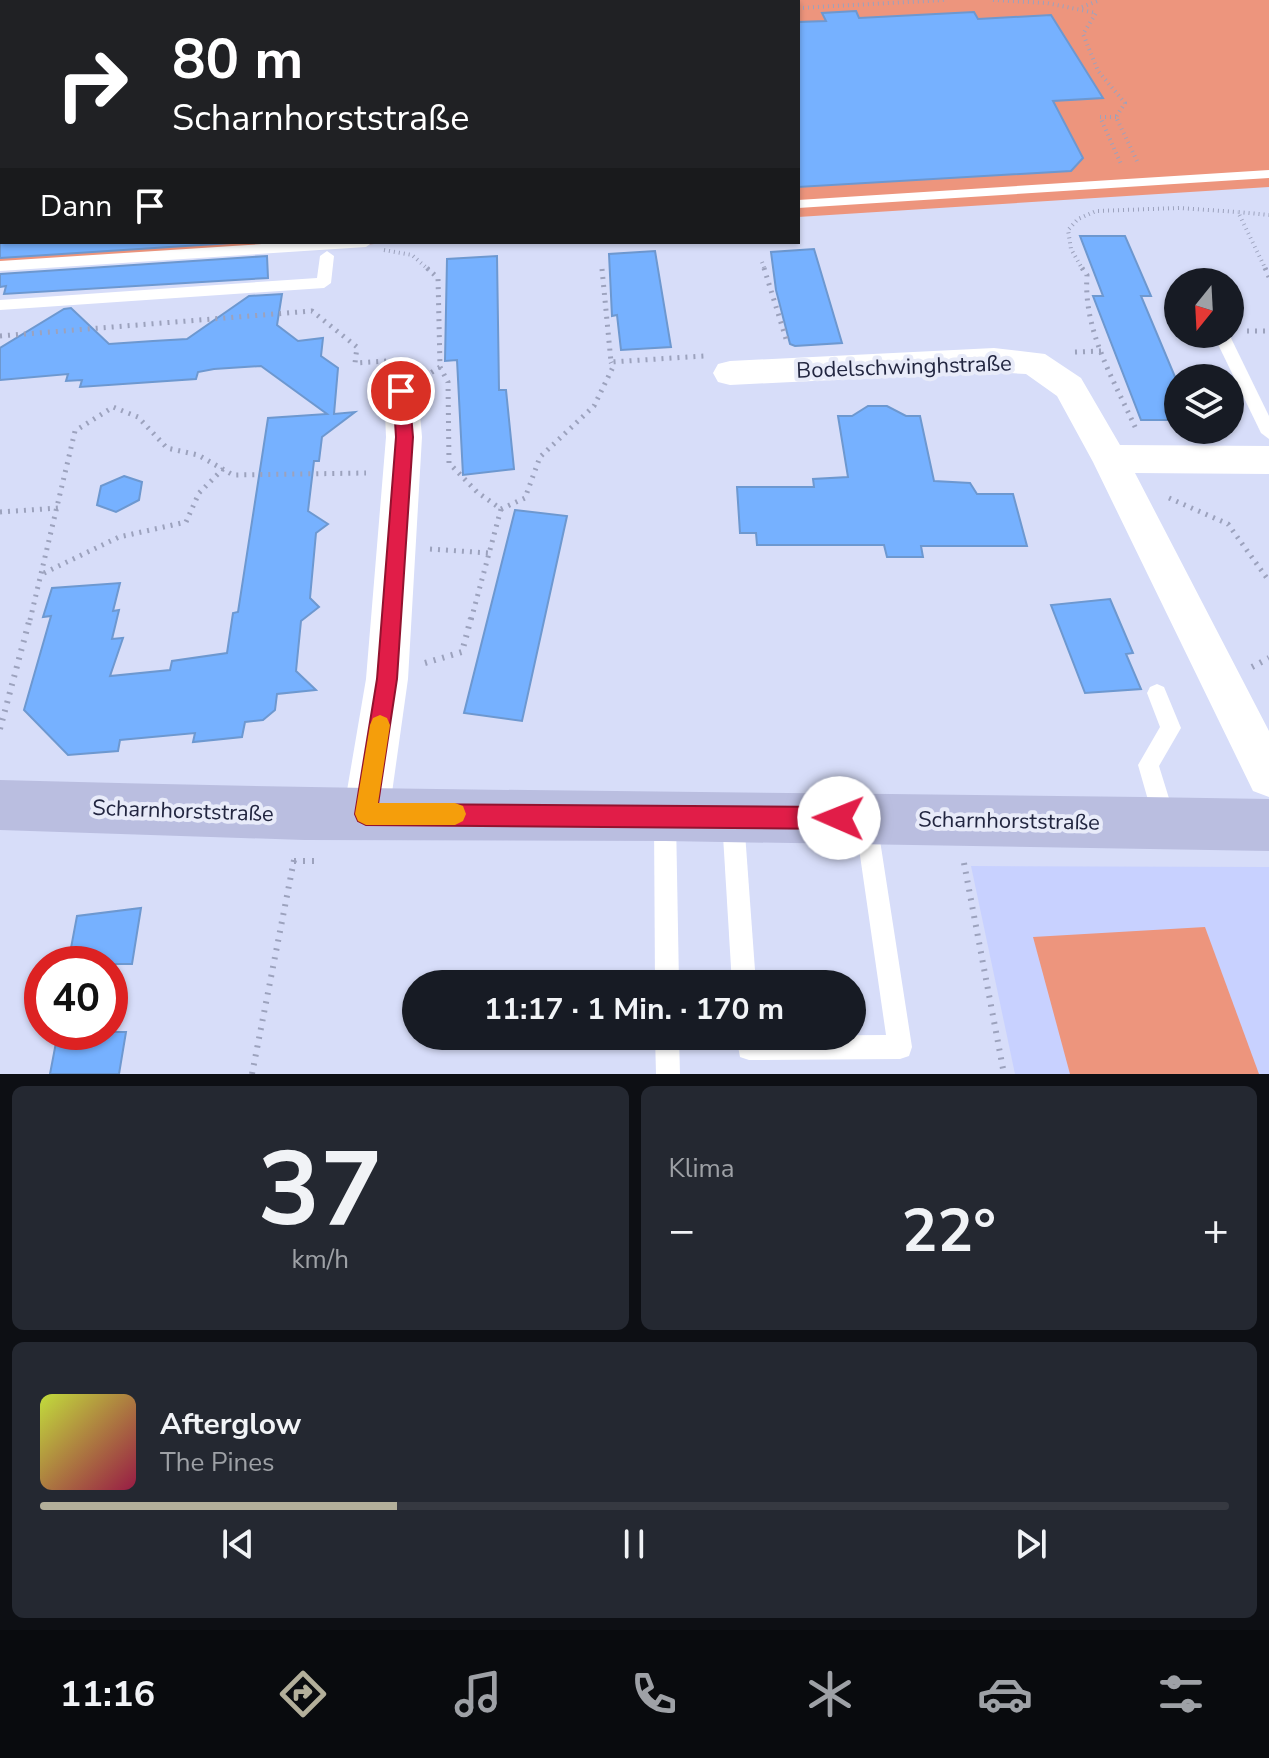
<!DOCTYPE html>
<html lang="de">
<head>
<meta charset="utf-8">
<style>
  :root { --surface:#171b24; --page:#242831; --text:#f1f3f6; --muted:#9ea1a6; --line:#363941; --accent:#b3af9a }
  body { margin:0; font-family:"Nunito Sans",sans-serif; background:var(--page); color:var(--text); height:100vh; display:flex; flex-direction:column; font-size:30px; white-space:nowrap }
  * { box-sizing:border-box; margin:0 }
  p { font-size:26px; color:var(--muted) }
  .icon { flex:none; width:44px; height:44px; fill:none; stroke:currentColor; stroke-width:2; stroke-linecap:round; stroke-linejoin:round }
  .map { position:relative; height:1074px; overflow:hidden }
  .side { display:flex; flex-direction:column; gap:12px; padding:12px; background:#0d0f14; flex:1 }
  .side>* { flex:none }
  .hud { position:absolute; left:0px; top:0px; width:800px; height:244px; box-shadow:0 2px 6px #0004; background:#202124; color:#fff; overflow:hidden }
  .needle { width:52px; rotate:198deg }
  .tools { position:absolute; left:1164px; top:268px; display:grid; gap:16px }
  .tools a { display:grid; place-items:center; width:80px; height:80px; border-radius:50%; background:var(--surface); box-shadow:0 2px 6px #0004; font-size:40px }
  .speed { position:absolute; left:24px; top:946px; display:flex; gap:16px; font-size:40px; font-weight:700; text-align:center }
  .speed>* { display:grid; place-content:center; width:104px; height:104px; border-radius:50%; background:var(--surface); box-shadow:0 2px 6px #0004; line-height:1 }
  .speed .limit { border:12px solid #d22; background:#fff; color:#111 }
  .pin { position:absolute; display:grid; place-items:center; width:68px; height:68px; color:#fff; margin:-34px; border:4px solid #fff; border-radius:50%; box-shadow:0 2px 8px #0007 }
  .me { position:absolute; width:88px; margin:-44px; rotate:271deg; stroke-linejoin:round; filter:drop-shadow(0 0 6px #0008) }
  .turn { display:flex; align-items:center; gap:28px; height:168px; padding:0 40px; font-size:36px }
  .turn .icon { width:104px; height:104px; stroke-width:2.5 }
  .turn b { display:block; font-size:56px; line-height:68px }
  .then { display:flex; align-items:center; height:76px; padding:0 40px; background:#0003; gap:16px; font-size:30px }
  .big { font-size:60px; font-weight:700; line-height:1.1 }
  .side .widget { flex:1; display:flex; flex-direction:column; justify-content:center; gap:12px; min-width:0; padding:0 28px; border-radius:12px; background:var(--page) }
  .side .dial { align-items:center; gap:0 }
  .dial b { font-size:104px; line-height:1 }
  .song { display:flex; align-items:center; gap:24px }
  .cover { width:96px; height:96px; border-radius:12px; background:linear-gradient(135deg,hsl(70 70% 55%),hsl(340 70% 35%)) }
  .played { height:8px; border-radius:4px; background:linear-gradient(90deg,var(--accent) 30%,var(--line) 30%) }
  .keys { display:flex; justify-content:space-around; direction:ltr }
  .heat { display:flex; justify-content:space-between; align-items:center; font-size:44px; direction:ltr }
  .side .tiles { flex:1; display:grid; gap:12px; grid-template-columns:1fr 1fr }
  .widget:last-child { grid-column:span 2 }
  .trip { position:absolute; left:402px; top:970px; width:464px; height:80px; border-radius:40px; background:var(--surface); box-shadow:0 2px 6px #0004; font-weight:700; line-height:80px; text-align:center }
  .menu { display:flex; height:128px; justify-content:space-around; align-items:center; background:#090b0e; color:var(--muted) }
  .menu .icon { width:56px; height:56px }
  .menu .active { color:var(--accent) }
  .menu b { font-size:36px; color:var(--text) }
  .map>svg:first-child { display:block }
  .built { fill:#c8d1ff }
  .green { fill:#ed957d }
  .building { fill:#76b1ff; stroke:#6d98d0; stroke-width:2 }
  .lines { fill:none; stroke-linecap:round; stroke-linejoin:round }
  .path-far2 { stroke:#9ca2bd; stroke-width:4; stroke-dasharray:1 4; stroke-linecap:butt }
  .path-far1 { stroke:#9ca2bd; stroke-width:5; stroke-dasharray:2 6; stroke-linecap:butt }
  .path { stroke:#9ca2bd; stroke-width:6; stroke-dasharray:2 7; stroke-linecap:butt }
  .lane { fill:#fff; fill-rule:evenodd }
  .street { fill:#fff; fill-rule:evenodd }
  .secondary { fill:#babee0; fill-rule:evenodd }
  .route { fill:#e11d48; stroke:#92132f; stroke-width:2 }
  .slow { fill:#f59e0b }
  .labels { text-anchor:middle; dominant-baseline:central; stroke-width:8; stroke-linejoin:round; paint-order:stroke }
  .street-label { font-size:22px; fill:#222640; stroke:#e8ebf9 }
</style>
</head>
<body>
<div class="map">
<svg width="1269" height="1074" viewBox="0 0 1269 1074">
  <rect width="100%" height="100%" fill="#d7ddf9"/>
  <path class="built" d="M971 866 1269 867V1074H1015Z"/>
  <g class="green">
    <path d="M299 0H708L299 2Z"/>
    <path d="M773 0H1269V187L798 217V2H730Z"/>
    <path d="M0 36 2 242H405L0 268Z"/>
    <path d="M1205 927 1259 1074H1070L1033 937Z"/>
  </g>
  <g class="building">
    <path d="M856 11 859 18 974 12 978 19 1051 15 1103 98 1053 101 1083 158 1071 171 798 187V22L826 21 822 13Z"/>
    <path d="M1080 236H1125L1151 296H1141L1178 384V420H1141L1093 296H1103Z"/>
    <path d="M0 242H247L0 258Z"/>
    <path d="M814 249 842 343 795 346 790 344 776 290 771 252Z"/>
    <path d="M655 251 671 347 621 350 617 315 612 316 609 254Z"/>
    <path d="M267 256 268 278 4 294 6 286 0 287V274Z"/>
    <path d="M497 256 499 390H506L514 469 463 475 457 360 445 361 447 259Z"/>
    <path d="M282 294 277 325 298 341 323 338 321 356 338 368 334 414 355 412 322 437 319 461H314L308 511 328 524 316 533 310 598 319 607 301 621 296 671 316 690 277 694 275 710 263 720 245 722 242 737 193 742 195 733 120 740 118 751 68 755 24 710 51 616 43 617 52 588 120 583 113 611 119 610 112 639 123 638 110 676 170 670 172 661 227 653 233 613 238 612 268 418 327 414 261 366 214 369 198 372 196 379 80 387 82 380 66 381 68 374 0 380V348L64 309 71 308 109 344 153 341 187 339 249 296Z"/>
    <path d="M868 406H887L906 416H920L934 481 970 483 977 494H1013L1027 546H921L923 557H887L884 545H757L756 533H740L737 487H814L813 479 848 477 838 416H852Z"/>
    <path d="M124 476 142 482 139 500 116 512 97 505 101 486Z"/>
    <path d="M515 510 567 516 522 721 464 713Z"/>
    <path d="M1110 599 1133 653 1126 654 1141 689 1085 693 1051 605Z"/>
    <path d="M141 908 132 964H68L77 916Z"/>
    <path d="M58 1032H126L119 1074H50Z"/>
  </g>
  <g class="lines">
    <g class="path-far2">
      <path d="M993 0 1047 3 1096 13 1083 34 1098 71 1125 103 1116 117 1137 161"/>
      <path d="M391 2 434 0"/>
      <path d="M1082 7 1100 0"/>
      <path d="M798 8 945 0"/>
      <path d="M1116 117H1100L1121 164"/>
      <path d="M384 250 412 255 429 270"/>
      <path d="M762 262 765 270"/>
      <path d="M1083 270 1071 249 1068 230 1078 219 1096 211 1179 208 1238 212"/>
      <path d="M1266 270 1238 212 1269 215"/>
    </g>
    <g class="path-far1">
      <path d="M427 268 438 278 440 367 429 374"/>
      <path d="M764 268 787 342"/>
      <path d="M1082 268 1087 275C1083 331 1114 380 1136 429"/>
      <path d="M1265 268 1269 277"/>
      <path d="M602 269 611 362 704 356"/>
      <path d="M1247 331H1269"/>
      <path d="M0 336 312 311 357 347 355 363 388 361 389 364"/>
      <path d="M1075 352 1102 351"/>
      <path d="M440 367 448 382 449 463 477 492 501 509 471 620"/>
      <path d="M1169 498 1228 524 1269 581"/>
      <path d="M501 509 525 498 540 457 594 406 613 367 611 362"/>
      <path d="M0 512 59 508"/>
      <path d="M430 549 489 553"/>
      <path d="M44 573 119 537 186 522 199 493 223 469"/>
      <path d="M30 620 75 431 113 407 138 417 167 448 198 455 233 475 366 473"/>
    </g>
    <g class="path">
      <path d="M425 663 462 652 471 618"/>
      <path d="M1252 667 1269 658"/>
      <path d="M0 729 30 618"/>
      <path d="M294 861H319"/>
      <path d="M964 863 1004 1074"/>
      <path d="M252 1074 295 855"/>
    </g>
    <g class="lane">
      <path d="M40 0H52L39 2Z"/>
      <path d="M1269 170V178L798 208V200Z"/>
      <path d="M294 242H373L366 247 0 271V261Z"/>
      <path d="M327 251 334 256 331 283 324 288 0 310V300L317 278 320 256Z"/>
      <path d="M1213 334H1229L1269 416V439L1261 433Z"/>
      <path d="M1157 684 1164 687 1181 728 1159 766 1176 821 1173 828 1165 832 1157 828 1154 821 1138 765 1160 727 1147 693 1150 687Z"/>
      <path d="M665 808 673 812 676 819 679 984H655L654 819 657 812Z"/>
      <path d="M733 808 741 812 744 819 756 984H732L722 819 725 812Z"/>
      <path d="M866 810 874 814 877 821 912 1047 909 1056 900 1059 749 1060 740 1057 736 1036 886 1035 855 821 858 814Z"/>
      <path d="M655 1036H679L680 1074H656Z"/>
    </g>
    <g class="street">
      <path d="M994 348 1045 354 1081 378 1120 445 1269 446V474L1135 473 1269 731V797L1253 791 1093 462 1057 396 1026 374 994 372 730 385 718 382 713 373 718 364 730 361Z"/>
      <path d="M401 378 413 382 418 391 422 437 408 679 389 814 382 830 366 836 350 830 343 814 366 679 386 437 384 391 389 382Z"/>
    </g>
    <path class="secondary" d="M0 780C423 792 846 792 1269 799V851L665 841 304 840 0 830Z"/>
  </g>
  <path class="route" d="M401 385 409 391 413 437 397 679 378 804 839 807 847 810 850 818 847 826 839 829 366 825 358 821 355 814 377 679 396 437 393 391Z"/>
  <path class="slow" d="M380 715 387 718 390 725 378 803H455L463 806 466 814 463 821 455 825H366L358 821 355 814 370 725 373 718Z"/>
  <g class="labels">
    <g class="street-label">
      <text transform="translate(904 367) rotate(-2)">Bodelschwinghstraße</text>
      <text transform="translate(183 811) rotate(2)">Scharnhorststraße</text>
      <text transform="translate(1009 821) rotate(1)">Scharnhorststraße</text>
    </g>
  </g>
</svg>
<div class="tools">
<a><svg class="needle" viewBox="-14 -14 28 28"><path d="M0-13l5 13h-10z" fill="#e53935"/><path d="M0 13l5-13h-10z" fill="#9ea1a6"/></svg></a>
<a><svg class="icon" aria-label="layers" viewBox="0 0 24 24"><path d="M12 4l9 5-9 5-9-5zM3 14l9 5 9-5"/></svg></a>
</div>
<div class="speed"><div class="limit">40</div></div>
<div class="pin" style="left:401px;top:391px;background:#d93025"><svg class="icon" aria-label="arrive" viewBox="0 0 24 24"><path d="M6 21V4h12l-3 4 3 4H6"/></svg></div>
<svg class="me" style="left:839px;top:818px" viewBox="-20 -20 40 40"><circle r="19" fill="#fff"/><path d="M0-13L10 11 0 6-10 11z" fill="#e11d48"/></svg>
<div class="trip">11:17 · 1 Min. · 170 m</div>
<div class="hud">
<div class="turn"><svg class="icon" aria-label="right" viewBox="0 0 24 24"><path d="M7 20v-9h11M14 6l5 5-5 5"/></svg><div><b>80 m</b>Scharnhorststraße</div></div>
<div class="then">Dann<svg class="icon" aria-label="arrive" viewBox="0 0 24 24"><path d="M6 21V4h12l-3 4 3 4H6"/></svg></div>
</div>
</div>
<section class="side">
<div class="tiles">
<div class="widget dial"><b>37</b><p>km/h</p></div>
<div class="widget"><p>Klima</p>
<div class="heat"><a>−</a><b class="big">22°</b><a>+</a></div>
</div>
<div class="widget">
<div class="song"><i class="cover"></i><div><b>Afterglow</b><p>The Pines</p></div></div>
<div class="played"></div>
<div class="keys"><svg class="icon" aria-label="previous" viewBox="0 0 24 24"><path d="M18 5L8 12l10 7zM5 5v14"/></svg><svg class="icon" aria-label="pause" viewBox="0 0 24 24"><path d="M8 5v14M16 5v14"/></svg><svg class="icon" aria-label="next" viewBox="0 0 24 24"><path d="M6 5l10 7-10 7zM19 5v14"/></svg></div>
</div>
</div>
</section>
<nav class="menu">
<b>11:16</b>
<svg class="icon active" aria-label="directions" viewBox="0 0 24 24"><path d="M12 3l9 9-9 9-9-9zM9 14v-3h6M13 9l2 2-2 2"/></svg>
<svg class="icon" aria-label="music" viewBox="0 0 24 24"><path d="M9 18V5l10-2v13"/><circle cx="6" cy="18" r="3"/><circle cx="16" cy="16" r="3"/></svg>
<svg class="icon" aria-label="phone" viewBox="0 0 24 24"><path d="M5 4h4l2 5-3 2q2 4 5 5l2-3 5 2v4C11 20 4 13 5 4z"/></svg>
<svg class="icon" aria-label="climate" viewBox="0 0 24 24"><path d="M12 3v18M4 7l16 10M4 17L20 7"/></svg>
<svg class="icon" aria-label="car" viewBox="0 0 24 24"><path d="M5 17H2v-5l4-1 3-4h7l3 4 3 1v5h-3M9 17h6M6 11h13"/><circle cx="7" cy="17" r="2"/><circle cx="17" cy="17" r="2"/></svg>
<svg class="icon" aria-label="filters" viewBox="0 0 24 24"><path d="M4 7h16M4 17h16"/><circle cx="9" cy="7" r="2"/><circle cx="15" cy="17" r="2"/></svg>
</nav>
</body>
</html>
